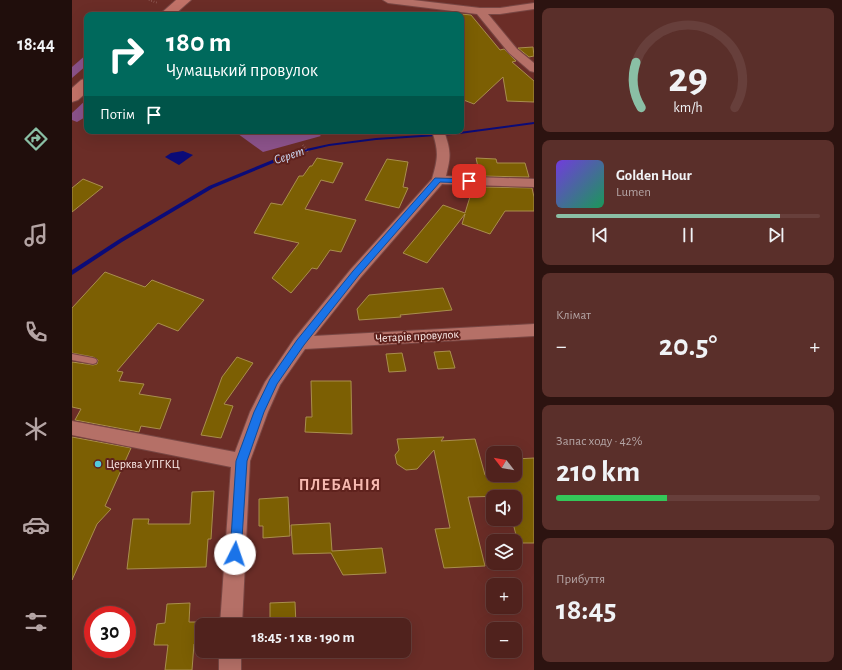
<!DOCTYPE html>
<html lang="uk">
<head>
<meta charset="utf-8">
<style>
  :root { --surface:#50221d; --page:#5a2f2a; --text:#f1f3f6; --muted:#b4a4a4; --line:#673f3b; --accent:#8abfa5 }
  body { margin:0; font-family:"Alegreya Sans",sans-serif; background:var(--page); color:var(--text); height:100vh; display:flex; flex-direction:column; font-size:15px; white-space:nowrap }
  * { box-sizing:border-box; margin:0 }
  p { font-size:13px; color:var(--muted) }
  .icon { flex:none; width:22px; height:22px; fill:none; stroke:currentColor; stroke-width:2; stroke-linecap:round; stroke-linejoin:round }
  .map { position:relative; flex:1; overflow:hidden }
  .panel { display:flex; flex-direction:column; gap:8px; padding:8px; background:#2c1310; width:308px }
  .panel>* { flex:none }
  .hud { position:absolute; left:12px; top:12px; width:380px; height:122px; border-radius:8px; box-shadow:0 4px 16px #0002,0 0 0 1px var(--line); background:#00695c; color:#fff; overflow:hidden }
  .needle { width:26px; rotate:301deg }
  .tools { position:absolute; left:414px; top:446px; display:grid; gap:8px }
  .tools a { display:grid; place-items:center; width:36px; height:36px; border-radius:8px; background:var(--surface); box-shadow:0 4px 16px #0002,0 0 0 1px var(--line); font-size:20px }
  .speed { position:absolute; left:12px; top:606px; display:flex; gap:8px; font-size:20px; font-weight:700; text-align:center }
  .speed>* { display:grid; place-content:center; width:52px; height:52px; border-radius:50%; background:var(--surface); box-shadow:0 4px 16px #0002,0 0 0 1px var(--line); line-height:1 }
  .speed .limit { border:6px solid #d22; background:#fff; color:#111 }
  .pin { position:absolute; display:grid; place-items:center; width:34px; height:34px; color:#fff; margin:-17px; border-radius:8px; box-shadow:0 2px 6px #0006 }
  .me { position:absolute; width:44px; margin:-22px; rotate:4deg; stroke-linejoin:round; filter:drop-shadow(0 0 3px #0008) }
  .turn { display:flex; align-items:center; gap:14px; height:84px; padding:0 16px; font-size:18px }
  .turn .icon { width:52px; height:52px; stroke-width:2.5 }
  .turn b { display:block; font-size:28px; line-height:34px }
  .then { display:flex; align-items:center; height:38px; padding:0 16px; background:#0003; gap:8px; font-size:15px }
  .big { font-size:30px; font-weight:600; line-height:1.1 }
  .panel .card { flex:1; display:flex; flex-direction:column; justify-content:center; gap:6px; min-width:0; padding:0 14px; border-radius:8px; background:var(--page) }
  .panel .dial { align-items:center; gap:0 }
  .dial svg { height:104px; overflow:visible; fill:none; stroke:var(--line); stroke-width:7; stroke-linecap:round; text-anchor:middle }
  .dial text { fill:var(--text); stroke:none }
  .song { display:flex; align-items:center; gap:12px }
  .cover { width:48px; height:48px; border-radius:6px; background:linear-gradient(135deg,hsl(260 70% 55%),hsl(150 70% 35%)) }
  .played { height:4px; border-radius:2px; background:linear-gradient(90deg,var(--accent) 85%,var(--line) 85%) }
  .keys { display:flex; justify-content:space-around; direction:ltr }
  .heat { display:flex; justify-content:space-between; align-items:center; font-size:22px; direction:ltr }
  .charge { height:6px; border-radius:3px; background:linear-gradient(90deg,#34c759 42%,var(--line) 0) }
  .trip { position:absolute; left:123px; top:618px; width:216px; height:40px; border-radius:8px; background:var(--surface); box-shadow:0 4px 16px #0002,0 0 0 1px var(--line); font-weight:600; line-height:40px; text-align:center }
  main { display:flex; flex:1; min-height:0 }
  .tab-bar { display:flex; flex-direction:column; width:72px; justify-content:space-around; align-items:center; background:#200e0c; color:var(--muted) }
  .tab-bar .icon { width:28px; height:28px }
  .tab-bar .selected { color:var(--accent) }
  .tab-bar b { font-size:18px; color:var(--text) }
  .map>svg:first-child { display:block }
  .green { fill:#8b528a }
  .water { fill:#0b0b78 }
  .lines { fill:none; stroke-linecap:round; stroke-linejoin:round }
  .stream { fill:#0b0b78; fill-rule:evenodd }
  .building { fill:#7c5f03; stroke:#a98e4d }
  .lane-casing { stroke:#784643; stroke-width:2 }
  .street-casing { stroke:#784643; stroke-width:2 }
  .secondary-casing { stroke:#784643; stroke-width:2 }
  .path { stroke:#9f726d; stroke-width:2; stroke-dasharray:0.5 2; stroke-linecap:butt }
  .lane { fill:#b57067; fill-rule:evenodd }
  .street { fill:#b57067; fill-rule:evenodd }
  .secondary { fill:#c27268; fill-rule:evenodd }
  .route { fill:#1a73e8; stroke:#114b97 }
  .poi-dot { fill:#53cbdb; stroke:#5f221d; stroke-width:1.5 }
  .labels { text-anchor:middle; dominant-baseline:central; stroke-width:4; stroke-linejoin:round; paint-order:stroke }
  .street-label { font-size:12px; fill:#ffefec; stroke:#5f221d }
  .poi-label { font-size:12px; fill:#ffefec; stroke:#5f221d; text-anchor:start }
  .water-label { font-size:13px; font-style:italic; fill:#ccd7f2; stroke:#5f221d }
  .district-label { font-size:16px; font-weight:bold; letter-spacing:1px; fill:#f6b9b0; stroke:#5f221d }
</style>
</head>
<body>
<main>
<nav class="tab-bar">
<b>18:44</b>
<svg class="icon selected" aria-label="directions" viewBox="0 0 24 24"><path d="M12 3l9 9-9 9-9-9zM9 14v-3h6M13 9l2 2-2 2"/></svg>
<svg class="icon" aria-label="music" viewBox="0 0 24 24"><path d="M9 18V5l10-2v13"/><circle cx="6" cy="18" r="3"/><circle cx="16" cy="16" r="3"/></svg>
<svg class="icon" aria-label="phone" viewBox="0 0 24 24"><path d="M5 4h4l2 5-3 2q2 4 5 5l2-3 5 2v4C11 20 4 13 5 4z"/></svg>
<svg class="icon" aria-label="climate" viewBox="0 0 24 24"><path d="M12 3v18M4 7l16 10M4 17L20 7"/></svg>
<svg class="icon" aria-label="car" viewBox="0 0 24 24"><path d="M5 17H2v-5l4-1 3-4h7l3 4 3 1v5h-3M9 17h6M6 11h13"/><circle cx="7" cy="17" r="2"/><circle cx="17" cy="17" r="2"/></svg>
<svg class="icon" aria-label="filters" viewBox="0 0 24 24"><path d="M4 7h16M4 17h16"/><circle cx="9" cy="7" r="2"/><circle cx="15" cy="17" r="2"/></svg>
</nav>
<div class="map">
<svg width="462" height="670" viewBox="0 0 462 670">
  <rect width="100%" height="100%" fill="#6b2d27"/>
  <g class="green">
    <path d="M15 54V65L0 78V67Z"/>
    <path d="M15 99V116L5 122 0 120V113Z"/>
    <path d="M162 131H243L249 136 191 152Z"/>
  </g>
  <path class="water" d="M111 151 121 155 107 165 93 157 99 153Z"/>
  <g class="lines">
    <path class="stream" d="M462 122V124L380 135 304 140 257 146 223 154 141 188 50 242 0 275V270L46 240 137 186 220 152 257 144 304 138 380 133Z"/>
  </g>
  <g class="building">
    <path d="M389 14 399 15 428 50 432 49 444 61 440 62 462 81V102L435 101 431 77 402 104 389 99Z"/>
    <path d="M461 47 462 56 457 57 446 48Z"/>
    <path d="M245 158 271 163 261 183 249 180 233 209 284 220 269 252 258 250 245 269 240 268 219 293 200 278 227 243 182 233 199 203 210 205 227 176H231L238 166H240Z"/>
    <path d="M404 158 424 159 425 163H453L457 177 408 176Z"/>
    <path d="M315 159 336 162 331 187 336 188 327 208 293 200Z"/>
    <path d="M11 179 31 187 0 212V188Z"/>
    <path d="M401 187 411 188V187L460 188 462 197V211H433L418 234 390 224 393 214 355 263 331 253 371 205 393 213Z"/>
    <path d="M33 272 73 287 80 280 132 300 106 331 86 323 45 371 51 372 47 381 72 384 67 394 99 399 88 429 69 426 67 432 3 420 9 409 0 407V362L21 365 25 364 26 360 21 357 0 353V308Z"/>
    <path d="M371 288 380 310 328 315 329 317 287 320 285 309 297 295Z"/>
    <path d="M378 351 383 368 366 369 362 352Z"/>
    <path d="M330 353 334 371 317 372 314 354Z"/>
    <path d="M165 357 181 363 152 404 161 406 149 438 129 435 150 377Z"/>
    <path d="M239 381H279L280 434 233 432 234 417H240Z"/>
    <path d="M0 437 59 448 33 506 39 509 25 524 0 580Z"/>
    <path d="M372 437 369 441 403 439 413 475H443V459L462 458V543H446L440 519H443V497H435L434 496 396 497 413 566 372 568 363 529 378 528 362 450 345 469 334 470 325 464 323 455 327 450 325 439Z"/>
    <path d="M142 491 139 539H136L134 567 55 569 61 519H77L76 524H118L120 492Z"/>
    <path d="M216 497 218 536 191 538V526H187V499Z"/>
    <path d="M258 523 260 551 310 548 314 573 271 575 259 553 221 554 219 525Z"/>
    <path d="M223 602 224 625H198V603Z"/>
    <path d="M118 603 117 622H130V643L122 644 120 670H93L96 645H82L85 624 93 623 95 604Z"/>
  </g>
  <g class="lines">
    <g class="lane-casing">
      <path id="lane" d="M0 354 21 358 24 359 25 361 24 363 21 364 0 360Z"/>
    </g>
    <g class="street-casing">
      <g id="street">
        <path d="M311 0H341L408 8H428L462 3V9L428 14H416L445 49 462 63V72L458 71 437 53 405 14 316 3Z"/>
        <path d="M360 131H372C379 151 379 156 374 176L462 179V187L370 184 289 277 242 336 462 324V336L233 349 208 385 196 412 178 461 170 625H148L159 467 0 435V421L163 452 178 412 193 382 222 339 279 269 360 179C366 158 367 152 360 131Z"/>
        <rect x="147" y="651" width="22" height="19"/>
      </g>
    </g>
    <g class="secondary-casing">
      <g id="secondary">
        <path d="M104 0H119L102 15H87Z"/>
        <path d="M15 78V92L6 100 0 102V88L9 80Z"/>
      </g>
    </g>
    <g class="path">
      <path d="M77 0 86 3"/>
      <path d="M231 145 236 152"/>
    </g>
    <use href="#lane" class="lane"/>
    <use href="#street" class="street"/>
    <use href="#secondary" class="secondary"/>
  </g>
  <path class="route" d="M363 178 397 179 400 181 397 183 368 182 287 275 232 345 205 384 192 412 175 461 169 554 167 558 163 560 159 558 158 554 164 461 182 412 198 379 225 340 281 271Z"/>
  <circle class="poi-dot" cx="26" cy="464" r="4"/>
  <g class="labels">
    <g class="street-label">
      <text transform="translate(345 336) rotate(-3)">Четарів провулок</text>
    </g>
    <g class="poi-label">
      <text x="34" y="464">Церква УПГКЦ</text>
    </g>
    <g class="water-label">
      <text transform="translate(217 156) rotate(-19)">Серет</text>
    </g>
    <g class="district-label">
      <text x="268" y="485">ПЛЕБАНІЯ</text>
    </g>
  </g>
</svg>
<div class="tools">
<a><svg class="needle" viewBox="-14 -14 28 28"><path d="M0-13l5 13h-10z" fill="#e53935"/><path d="M0 13l5-13h-10z" fill="#b4a4a4"/></svg></a>
<a><svg class="icon" aria-label="sound" viewBox="0 0 24 24"><path d="M4 9h4l5-4v14l-5-4H4zM17 9q2 3 0 6"/></svg></a>
<a><svg class="icon" aria-label="layers" viewBox="0 0 24 24"><path d="M12 4l9 5-9 5-9-5zM3 14l9 5 9-5"/></svg></a>
<a>+</a>
<a>−</a>
</div>
<div class="speed"><div class="limit">30</div></div>
<div class="pin" style="left:397px;top:181px;background:#d93025"><svg class="icon" aria-label="arrive" viewBox="0 0 24 24"><path d="M6 21V4h12l-3 4 3 4H6"/></svg></div>
<svg class="me" style="left:163px;top:554px" viewBox="-20 -20 40 40"><circle r="19" fill="#fff"/><path d="M0-13L10 11 0 6-10 11z" fill="#1a73e8"/></svg>
<div class="trip">18:45 · 1 хв · 190 m</div>
<div class="hud">
<div class="turn"><svg class="icon" aria-label="right" viewBox="0 0 24 24"><path d="M7 20v-9h11M14 6l5 5-5 5"/></svg><div><b>180 m</b>Чумацький провулок</div></div>
<div class="then">Потім<svg class="icon" aria-label="arrive" viewBox="0 0 24 24"><path d="M6 21V4h12l-3 4 3 4H6"/></svg></div>
</div>
</div>
<section class="panel">
<div class="card dial"><svg viewBox="0 0 100 80">
<path d="M14 69A42 42 0 1 1 86 69"/>
<path d="M14 69A42 42 0 0 1 10 34" stroke="#8abfa5"/>
<text x="50" y="56" font-size="32" font-weight="700">29</text>
<text x="50" y="72" font-size="11">km/h</text>
</svg></div>
<div class="card">
<div class="song"><i class="cover"></i><div><b>Golden Hour</b><p>Lumen</p></div></div>
<div class="played"></div>
<div class="keys"><svg class="icon" aria-label="previous" viewBox="0 0 24 24"><path d="M18 5L8 12l10 7zM5 5v14"/></svg><svg class="icon" aria-label="pause" viewBox="0 0 24 24"><path d="M8 5v14M16 5v14"/></svg><svg class="icon" aria-label="next" viewBox="0 0 24 24"><path d="M6 5l10 7-10 7zM19 5v14"/></svg></div>
</div>
<div class="card"><p>Клімат</p>
<div class="heat"><a>−</a><b class="big">20.5°</b><a>+</a></div>
</div>
<div class="card"><p>Запас ходу · 42%</p><b class="big">210 km</b><div class="charge"></div></div>
<div class="card"><p>Прибуття</p><b class="big">18:45</b></div>
</section>
</main>
</body>
</html>
